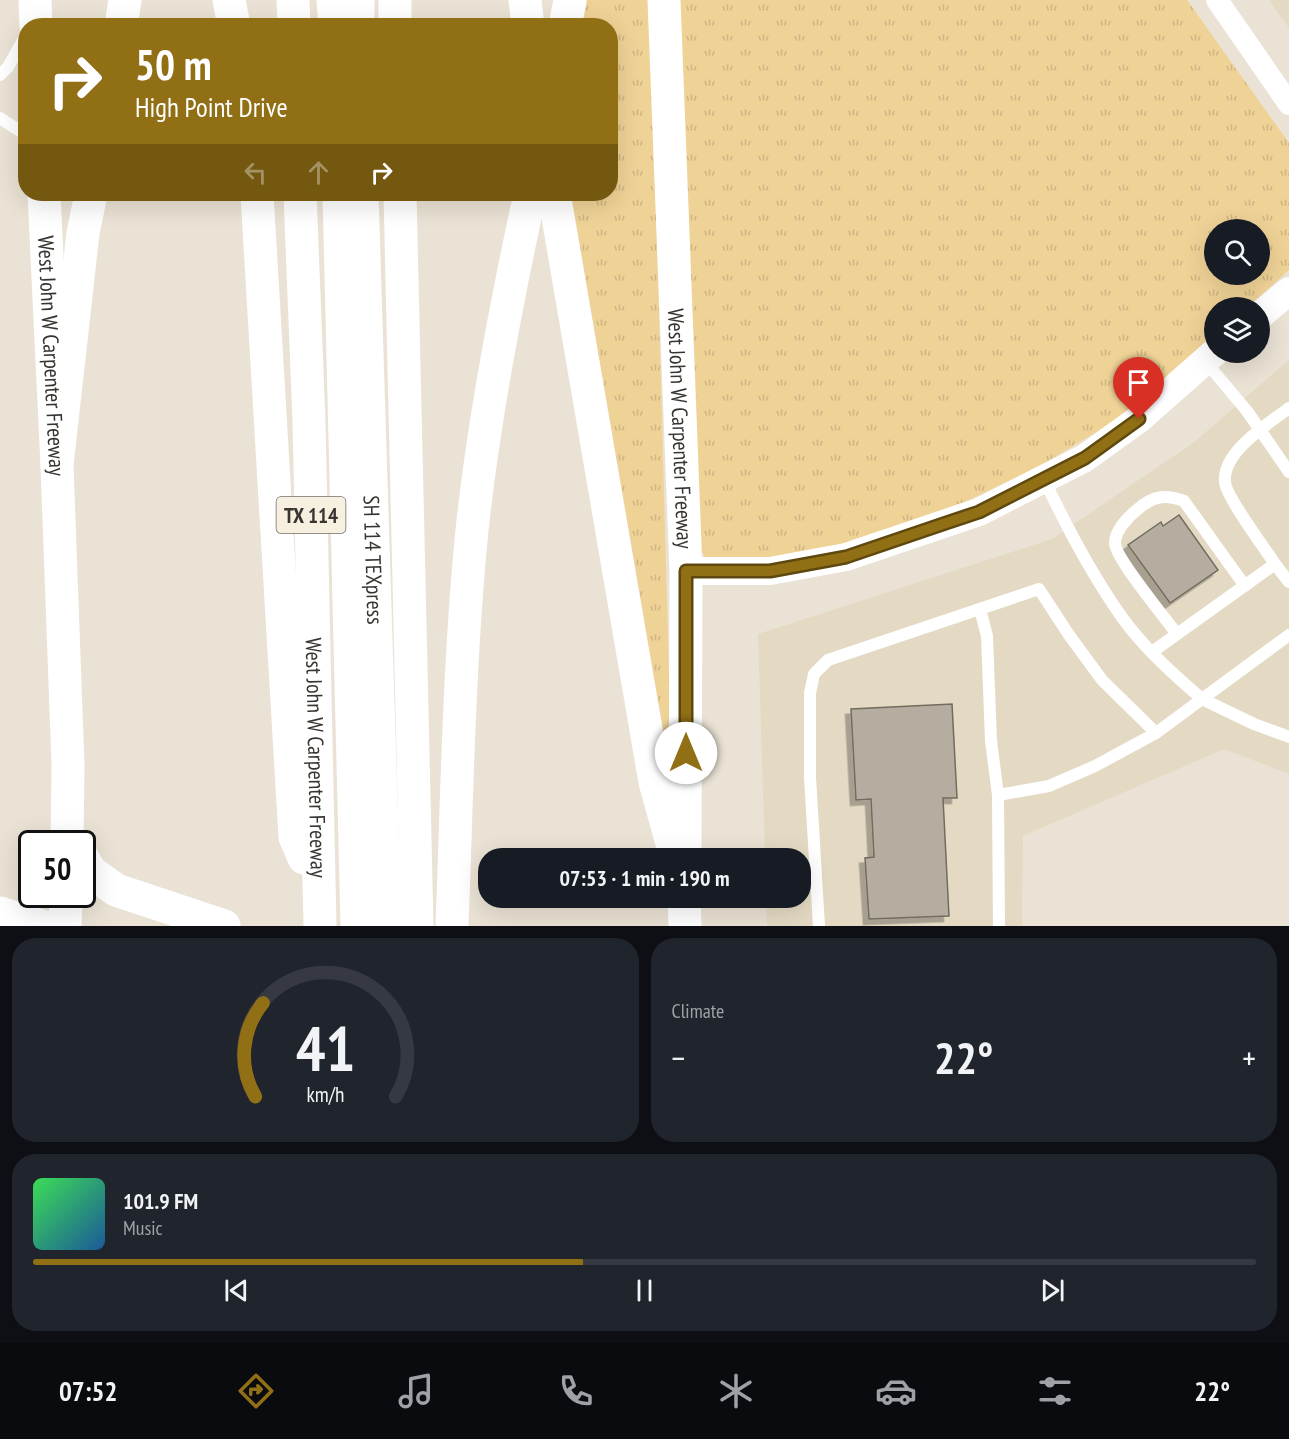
<!DOCTYPE html>
<html lang="en">
<head>
<meta charset="utf-8">
<style>
  :root { --surface:#171b24; --page:#20242c; --text:#f1f3f6; --muted:#9ea1a6; --line:#363941; --accent:#916f15 }
  body { margin:0; font-family:"PT Sans Narrow",sans-serif; background:var(--page); color:var(--text); height:100vh; display:flex; flex-direction:column; font-size:22px; white-space:nowrap }
  * { box-sizing:border-box; margin:0 }
  p { font-size:20px; color:var(--muted) }
  .icon { flex:none; width:33px; height:33px; fill:none; stroke:currentColor; stroke-width:2; stroke-linecap:round; stroke-linejoin:round }
  .map { position:relative; height:926px; overflow:hidden }
  .sheet { display:flex; flex-direction:column; gap:12px; padding:12px; background:#0d0f14; flex:1 }
  .sheet>* { flex:none }
  .hud { position:absolute; left:18px; top:18px; width:600px; height:183px; border-radius:24px; box-shadow:0 6px 24px #0002; background:#916f15; color:#fff; overflow:hidden }
  .controls { position:absolute; left:1204px; top:219px; display:grid; gap:12px }
  .controls a { display:grid; place-items:center; width:66px; height:66px; border-radius:50%; background:var(--surface); box-shadow:0 6px 24px #0002; font-size:30px }
  .speed { position:absolute; left:18px; top:830px; display:flex; gap:12px; font-size:30px; font-weight:700; text-align:center }
  .speed>* { display:grid; place-content:center; width:78px; height:78px; border-radius:50%; background:var(--surface); box-shadow:0 6px 24px #0002; line-height:1 }
  .speed .limit { border:3px solid #111; border-radius:9px; background:#fff; color:#111 }
  .pin { position:absolute; display:grid; place-items:center; width:51px; height:51px; color:#fff; margin:-62px -26px; border-radius:50% 50% 50% 0; rotate:-45deg; box-shadow:0 0 6px #0007 }
  .pin .icon { rotate:45deg }
  .me { position:absolute; width:66px; margin:-33px; rotate:0deg; stroke-linejoin:round; filter:drop-shadow(0 0 4px #0008) }
  .turn { display:flex; align-items:center; gap:21px; height:126px; padding:0 18px; font-size:27px }
  .turn .icon { width:78px; height:78px; stroke-width:2.5 }
  .turn b { display:block; font-size:42px; line-height:51px }
  .lanes { display:flex; align-items:center; height:57px; padding:0 18px; background:#0003; justify-content:center; gap:30px; direction:ltr }
  .lanes .off { opacity:.35 }
  .big { font-size:45px; font-weight:600; line-height:1.1 }
  .sheet .widget { flex:1; display:flex; flex-direction:column; justify-content:center; gap:9px; min-width:0; padding:0 21px; border-radius:24px; background:var(--page) }
  .sheet .dial { align-items:center; gap:0 }
  .dial svg { height:156px; overflow:visible; fill:none; stroke:var(--line); stroke-width:7; stroke-linecap:round; text-anchor:middle }
  .dial text { fill:var(--text); stroke:none }
  .song { display:flex; align-items:center; gap:18px }
  .cover { width:72px; height:72px; border-radius:9px; background:linear-gradient(135deg,hsl(130 70% 55%),hsl(210 70% 35%)) }
  .played { height:6px; border-radius:3px; background:linear-gradient(90deg,var(--accent) 45%,var(--line) 45%) }
  .keys { display:flex; justify-content:space-around; direction:ltr }
  .heat { display:flex; justify-content:space-between; align-items:center; font-size:33px; direction:ltr }
  .sheet .tiles { flex:1; display:grid; gap:12px; grid-template-columns:1fr 1fr }
  .widget:last-child { grid-column:span 2 }
  .trip { position:absolute; left:478px; top:848px; width:333px; height:60px; border-radius:24px; background:var(--surface); box-shadow:0 6px 24px #0002; font-weight:600; line-height:60px; text-align:center }
  .dock { display:flex; height:96px; justify-content:space-around; align-items:center; background:#090b0e; color:var(--muted) }
  .dock .icon { width:42px; height:42px }
  .dock .current { color:var(--accent) }
  .dock b { font-size:27px; color:var(--text) }
  .map>svg:first-child { display:block }
  .built { fill:#e4dac4 }
  .grass { fill:url(#grass-tufts); fill-rule:evenodd }
  .building { fill:#b5aea0; stroke:#726c5f; stroke-width:1.5; filter:url(#shadow) }
  .lines { fill:none; stroke-linecap:round; stroke-linejoin:round }
  .service { stroke:#fff; stroke-width:12 }
  .minor { stroke:#fff; stroke-width:22 }
  .tertiary { stroke:#fff; stroke-width:28 }
  .secondary { stroke:#fff; stroke-width:33 }
  .motorway { stroke:#fff; stroke-width:33 }
  .route-casing { stroke:#5e480e; stroke-width:15 }
  .route { stroke:#916f15; stroke-width:10 }
  .labels { text-anchor:middle; dominant-baseline:central; stroke-width:4.5; stroke-linejoin:round; paint-order:stroke }
  .shield { fill:#f7f0e1; stroke:#716d65; stroke-width:1.5 }
  .shield-label { font-size:21px; font-weight:bold; fill:#383530 }
  .street-label { font-size:22px; fill:#383530; stroke:#f7f0e1 }
</style>
</head>
<body>
<div class="map">
<svg width="1289" height="926" viewBox="0 0 1289 926">
  <defs>
    <pattern id="grass-tufts" width="24" height="20" patternUnits="userSpaceOnUse" patternTransform="scale(1.5)"><rect width="24" height="20" fill="#efd296"/><path d="M3 7l-1-3M5 7V3M7 7l1-3M15 17l-1-3M17 17v-4M19 17l1-3" fill="none" stroke="#ceb582"/></pattern>
    <filter id="shadow"><feDropShadow dx="-5.5" dy="5.5" stdDeviation="0" flood-color="#0004"/></filter>
  </defs>
  <rect width="100%" height="100%" fill="#eae2d4"/>
  <g class="built">
    <path d="M1269 0H1289V28Z"/>
    <path d="M1289 360V774L1224 749 1023 836 1022 926H767L766 897H801V858H765L758 634 1052 539 1193 443Z"/>
  </g>
  <g class="grass">
    <path d="M587 0H648L654 133 672 782 571 194H610V26L583 25Z"/>
    <path d="M675 0H1187L1289 143V270L1248 307 1215 308V338L1155 391 1103 428 1040 466 967 501 864 539 762 562 705 557 699 547ZM1215 230H1260V274H1215Z"/>
  </g>
  <g class="building">
    <path d="M1179 515 1218 570 1170 603 1128 545 1161 522 1163 526Z"/>
    <path d="M952 704 957 798H943L949 916 869 919 865 858 874 857 871 799 856 800 851 709Z"/>
  </g>
  <g class="lines">
    <g class="service">
      <path d="M0 75 8 67 26 35"/>
      <path d="M0 118 26 135"/>
      <path d="M1205 361 1247 411 1289 472"/>
      <path d="M1044 479C1066 526 1091 573 1121 616 1143 647 1173 674 1202 699L1289 635"/>
      <path d="M1275 564C1266 550 1225 495 1225 482 1222 452 1268 424 1289 408"/>
      <path d="M980 609 987 636 991 741 998 795 999 926"/>
      <path d="M1177 634C1166 619 1115 558 1115 543 1115 530 1129 516 1138 509 1153 496 1165 494 1184 501L1245 586"/>
      <path d="M1152 652 1275 564 1289 582"/>
      <path d="M998 795 1049 786 1095 766 1156 733 1202 699 1254 724 1289 737"/>
      <path d="M819 926 810 777V693L814 674 828 660 1039 589 1069 635 1102 680 1156 733"/>
    </g>
    <path class="minor" d="M1217 0 1289 104"/>
    <g class="tertiary">
      <path d="M1260 315 1289 291"/>
      <path d="M686 571H770L846 557 979 512 1085 458 1139 419 1215 352"/>
    </g>
    <g class="secondary">
      <path d="M35 0 36 26"/>
      <path id="s1" d="M664 0 686 571 685 858"/>
      <path id="s2" d="M44 194 57 465 68 765 67 843"/>
      <path d="M82 857 91 872 116 890 224 926"/>
      <path d="M684 897 685 926"/>
      <path d="M0 913 42 926"/>
      <path d="M65 926 66 894"/>
    </g>
    <g class="motorway">
      <path d="M229 0 234 26"/>
      <path d="M293 0 294 26"/>
      <path d="M333 0 335 26"/>
      <path d="M358 0V26"/>
      <path d="M395 0V26"/>
      <path d="M525 0 528 26"/>
      <path d="M121 26 125 0"/>
      <path d="M565 26 570 0"/>
      <path d="M257 194 295 837 304 858"/>
      <path id="s3" d="M300 194 309 422 320 926"/>
      <path d="M339 194 357 926"/>
      <path id="s4" d="M362 194 385 926"/>
      <path d="M400 194 417 926"/>
      <path d="M554 194 655 782 676 858"/>
      <path d="M57 465 83 233 91 194"/>
      <path d="M452 926C457 794 459 662 472 530 484 417 506 304 530 194"/>
    </g>
  </g>
  <g class="lines">
    <g class="route-casing">
      <path id="route" d="M686 753V571H770L846 557 943 524 979 512 1085 458 1139 419"/>
    </g>
    <use href="#route" class="route"/>
  </g>
  <g class="labels">
    <rect class="shield" x="276.5" y="497" width="69" height="36" rx="4.5"/>
    <g class="shield-label">
      <text x="311" y="515">TX 114</text>
    </g>
    <g class="street-label">
      <text stroke="none"><textPath href="#s2" startOffset="162">West John W Carpenter Freeway</textPath></text>
      <text stroke="none"><textPath href="#s1" startOffset="429">West John W Carpenter Freeway</textPath></text>
      <text stroke="none"><textPath href="#s4" startOffset="366">SH 114 TEXpress</textPath></text>
      <text stroke="none"><textPath href="#s3" startOffset="564">West John W Carpenter Freeway</textPath></text>
    </g>
  </g>
</svg>
<div class="controls">
<a><svg class="icon" aria-label="search" viewBox="0 0 24 24"><circle cx="10" cy="10" r="6"/><path d="M15 15l6 6"/></svg></a>
<a><svg class="icon" aria-label="layers" viewBox="0 0 24 24"><path d="M12 4l9 5-9 5-9-5zM3 14l9 5 9-5"/></svg></a>
</div>
<div class="speed"><div class="limit">50</div></div>
<div class="pin" style="left:1139px;top:419px;background:#d93025"><svg class="icon" aria-label="arrive" viewBox="0 0 24 24"><path d="M6 21V4h12l-3 4 3 4H6"/></svg></div>
<svg class="me" style="left:686px;top:753px" viewBox="-20 -20 40 40"><circle r="19" fill="#fff"/><path d="M0-13L10 11 0 6-10 11z" fill="#916f15"/></svg>
<div class="trip">07:53 · 1 min · 190 m</div>
<div class="hud">
<div class="turn"><svg class="icon" aria-label="right" viewBox="0 0 24 24"><path d="M7 20v-9h11M14 6l5 5-5 5"/></svg><div><b>50 m</b>High Point Drive</div></div>
<div class="lanes"><svg class="icon off" aria-label="left" viewBox="0 0 24 24"><path d="M17 20v-9H6M10 6l-5 5 5 5"/></svg><svg class="icon off" aria-label="ahead" viewBox="0 0 24 24"><path d="M12 20V5M6 11l6-6 6 6"/></svg><svg class="icon" aria-label="right" viewBox="0 0 24 24"><path d="M7 20v-9h11M14 6l5 5-5 5"/></svg></div>
</div>
</div>
<section class="sheet">
<div class="tiles">
<div class="widget dial"><svg viewBox="0 0 100 80">
<path d="M14 69A42 42 0 1 1 86 69"/>
<path d="M14 69A42 42 0 0 1 18 21" stroke="#916f15"/>
<text x="50" y="56" font-size="32" font-weight="700">41</text>
<text x="50" y="72" font-size="11">km/h</text>
</svg></div>
<div class="widget"><p>Climate</p>
<div class="heat"><a>−</a><b class="big">22°</b><a>+</a></div>
</div>
<div class="widget">
<div class="song"><i class="cover"></i><div><b>101.9 FM</b><p>Music</p></div></div>
<div class="played"></div>
<div class="keys"><svg class="icon" aria-label="previous" viewBox="0 0 24 24"><path d="M18 5L8 12l10 7zM5 5v14"/></svg><svg class="icon" aria-label="pause" viewBox="0 0 24 24"><path d="M8 5v14M16 5v14"/></svg><svg class="icon" aria-label="next" viewBox="0 0 24 24"><path d="M6 5l10 7-10 7zM19 5v14"/></svg></div>
</div>
</div>
</section>
<nav class="dock">
<b>07:52</b>
<svg class="icon current" aria-label="directions" viewBox="0 0 24 24"><path d="M12 3l9 9-9 9-9-9zM9 14v-3h6M13 9l2 2-2 2"/></svg>
<svg class="icon" aria-label="music" viewBox="0 0 24 24"><path d="M9 18V5l10-2v13"/><circle cx="6" cy="18" r="3"/><circle cx="16" cy="16" r="3"/></svg>
<svg class="icon" aria-label="phone" viewBox="0 0 24 24"><path d="M5 4h4l2 5-3 2q2 4 5 5l2-3 5 2v4C11 20 4 13 5 4z"/></svg>
<svg class="icon" aria-label="climate" viewBox="0 0 24 24"><path d="M12 3v18M4 7l16 10M4 17L20 7"/></svg>
<svg class="icon" aria-label="car" viewBox="0 0 24 24"><path d="M5 17H2v-5l4-1 3-4h7l3 4 3 1v5h-3M9 17h6M6 11h13"/><circle cx="7" cy="17" r="2"/><circle cx="17" cy="17" r="2"/></svg>
<svg class="icon" aria-label="filters" viewBox="0 0 24 24"><path d="M4 7h16M4 17h16"/><circle cx="9" cy="7" r="2"/><circle cx="15" cy="17" r="2"/></svg>
<b>22°</b>
</nav>
</body>
</html>
